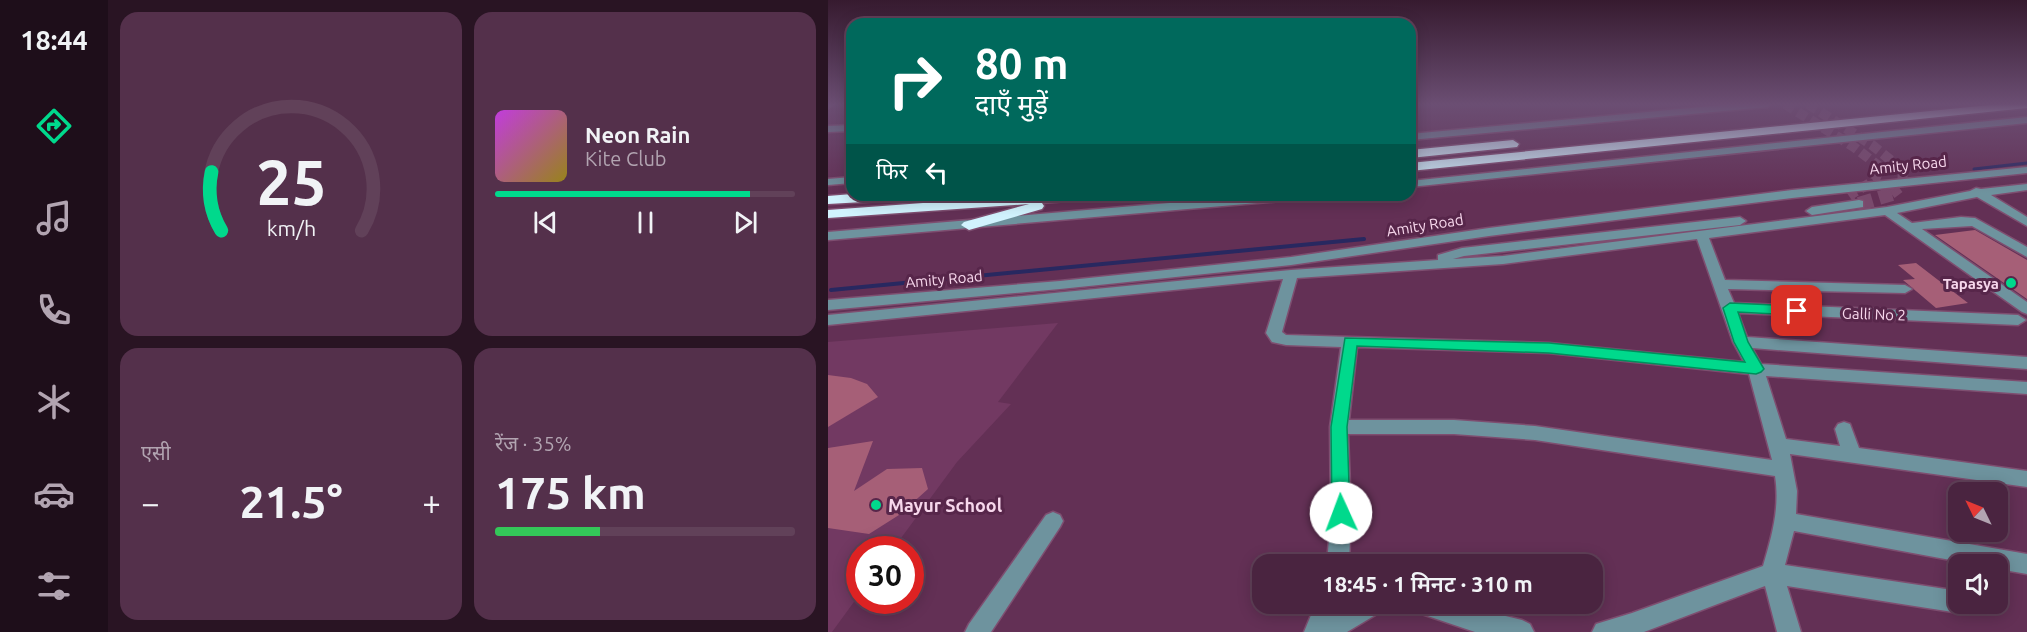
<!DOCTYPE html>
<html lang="hi">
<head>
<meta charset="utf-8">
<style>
  :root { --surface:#4a2440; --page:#54304b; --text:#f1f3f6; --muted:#b2a4b1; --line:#614159; --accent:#00d98c }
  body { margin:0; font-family:Ubuntu,"Noto Sans Devanagari",sans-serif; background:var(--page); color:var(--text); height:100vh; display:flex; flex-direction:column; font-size:22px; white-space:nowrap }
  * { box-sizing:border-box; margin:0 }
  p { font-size:20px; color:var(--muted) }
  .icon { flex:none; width:33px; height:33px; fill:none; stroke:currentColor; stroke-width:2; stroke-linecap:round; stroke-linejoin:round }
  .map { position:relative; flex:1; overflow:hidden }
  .panel { display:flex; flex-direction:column; gap:12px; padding:12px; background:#291423; width:720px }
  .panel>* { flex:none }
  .top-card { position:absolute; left:18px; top:18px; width:570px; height:183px; border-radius:18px; box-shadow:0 3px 15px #0003,0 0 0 2px var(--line); background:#00695c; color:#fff; overflow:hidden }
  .needle { width:39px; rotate:313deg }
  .fabs { position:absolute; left:1120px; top:482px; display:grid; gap:12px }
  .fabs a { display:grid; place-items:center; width:60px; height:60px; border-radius:12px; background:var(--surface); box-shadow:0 3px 15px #0003,0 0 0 2px var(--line); font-size:30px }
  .speed { position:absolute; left:18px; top:536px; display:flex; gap:12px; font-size:30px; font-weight:700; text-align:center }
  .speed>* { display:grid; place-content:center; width:78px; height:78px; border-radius:50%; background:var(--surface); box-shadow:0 3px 15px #0003,0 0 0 2px var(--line); line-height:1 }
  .speed .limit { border:9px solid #d22; background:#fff; color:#111 }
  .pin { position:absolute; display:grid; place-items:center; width:51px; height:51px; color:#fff; margin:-26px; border-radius:12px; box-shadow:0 3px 9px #0006 }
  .me { position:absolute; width:66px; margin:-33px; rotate:358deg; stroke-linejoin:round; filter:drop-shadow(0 0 4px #0008) }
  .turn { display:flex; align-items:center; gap:21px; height:126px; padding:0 30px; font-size:27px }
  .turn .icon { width:78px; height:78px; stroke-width:2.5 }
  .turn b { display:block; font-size:42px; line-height:51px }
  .then { display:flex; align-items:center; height:57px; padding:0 30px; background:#0003; gap:12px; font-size:22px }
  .big { font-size:45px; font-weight:600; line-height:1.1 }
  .panel .card { flex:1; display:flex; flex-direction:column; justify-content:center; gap:9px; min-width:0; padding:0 21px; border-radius:18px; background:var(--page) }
  .panel .dial { align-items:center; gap:0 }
  .dial svg { height:156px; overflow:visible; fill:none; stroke:var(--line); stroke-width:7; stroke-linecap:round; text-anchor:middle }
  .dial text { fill:var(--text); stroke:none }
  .song { display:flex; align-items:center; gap:18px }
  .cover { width:72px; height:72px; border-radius:9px; background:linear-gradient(135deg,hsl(290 70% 55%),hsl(50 70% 35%)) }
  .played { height:6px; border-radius:3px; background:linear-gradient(90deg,var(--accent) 85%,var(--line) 85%) }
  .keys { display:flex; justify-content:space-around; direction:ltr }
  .heat { display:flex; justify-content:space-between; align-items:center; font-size:33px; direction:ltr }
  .charge { height:9px; border-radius:4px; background:linear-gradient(90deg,#34c759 35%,var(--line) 0) }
  .panel .tiles { flex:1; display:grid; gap:12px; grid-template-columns:repeat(2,1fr) }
  .trip { position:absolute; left:424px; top:554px; width:351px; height:60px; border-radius:18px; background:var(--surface); box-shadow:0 3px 15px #0003,0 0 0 2px var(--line); font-weight:600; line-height:60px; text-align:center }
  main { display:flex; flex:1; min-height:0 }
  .dock { display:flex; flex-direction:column; width:108px; justify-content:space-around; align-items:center; background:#1e0e1a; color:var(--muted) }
  .dock .icon { width:42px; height:42px }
  .dock .on { color:var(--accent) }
  .dock b { font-size:27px; color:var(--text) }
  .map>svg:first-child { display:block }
  .built { fill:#723962 }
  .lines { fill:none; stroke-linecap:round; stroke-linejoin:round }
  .stream-far1 { stroke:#282860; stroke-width:3 }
  .stream { stroke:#282860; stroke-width:4 }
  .building { fill:#a65f77 }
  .minor-tunnel-far1 { stroke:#79496c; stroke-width:10; stroke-dasharray:10 5; stroke-linecap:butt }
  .minor-tunnel { stroke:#79496c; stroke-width:14; stroke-dasharray:14 7; stroke-linecap:butt }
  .minor-casing { stroke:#7e4e70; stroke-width:3 }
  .highway-casing { stroke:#7e4e70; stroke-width:3 }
  .minor { fill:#6e939e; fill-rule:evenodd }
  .highway { fill:#d1f3fe; fill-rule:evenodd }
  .route { fill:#00d98c; stroke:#008d5b; stroke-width:1.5 }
  .poi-dot { fill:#00d98c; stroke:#57264a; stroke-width:2 }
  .labels { text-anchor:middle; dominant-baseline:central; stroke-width:6; stroke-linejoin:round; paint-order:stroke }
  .street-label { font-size:15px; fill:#f7d7ec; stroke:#57264a }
  .poi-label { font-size:15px; font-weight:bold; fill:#f7d7ec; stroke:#57264a; text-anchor:end }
  .near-poi-label { font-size:18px; font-weight:bold; fill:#f7d7ec; stroke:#57264a; text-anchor:start }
</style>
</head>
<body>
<main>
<nav class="dock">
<b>18:44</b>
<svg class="icon on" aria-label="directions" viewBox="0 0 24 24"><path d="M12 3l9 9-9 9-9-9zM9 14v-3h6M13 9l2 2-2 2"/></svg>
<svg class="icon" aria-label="music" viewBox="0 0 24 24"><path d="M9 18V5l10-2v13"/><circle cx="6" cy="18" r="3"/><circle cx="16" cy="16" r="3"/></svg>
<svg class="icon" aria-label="phone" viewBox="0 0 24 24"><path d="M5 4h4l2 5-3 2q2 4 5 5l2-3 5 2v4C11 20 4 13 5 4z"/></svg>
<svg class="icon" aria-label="climate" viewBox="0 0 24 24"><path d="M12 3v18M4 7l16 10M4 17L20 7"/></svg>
<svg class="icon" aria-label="car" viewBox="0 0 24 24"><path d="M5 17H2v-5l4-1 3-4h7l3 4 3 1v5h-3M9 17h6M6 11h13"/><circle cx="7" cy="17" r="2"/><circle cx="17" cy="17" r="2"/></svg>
<svg class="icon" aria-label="filters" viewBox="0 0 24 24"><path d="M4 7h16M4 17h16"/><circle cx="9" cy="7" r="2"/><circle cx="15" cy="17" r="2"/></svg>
</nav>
<section class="panel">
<div class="tiles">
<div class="card dial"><svg viewBox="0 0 100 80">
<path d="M14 69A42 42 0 1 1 86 69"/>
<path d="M14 69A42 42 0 0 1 9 39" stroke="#00d98c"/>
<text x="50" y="56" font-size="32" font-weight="700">25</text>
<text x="50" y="72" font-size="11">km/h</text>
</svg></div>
<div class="card">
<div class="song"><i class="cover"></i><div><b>Neon Rain</b><p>Kite Club</p></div></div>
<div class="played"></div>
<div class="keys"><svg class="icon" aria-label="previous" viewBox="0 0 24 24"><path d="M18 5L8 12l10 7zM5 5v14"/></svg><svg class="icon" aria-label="pause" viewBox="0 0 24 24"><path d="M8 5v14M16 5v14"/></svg><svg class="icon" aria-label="next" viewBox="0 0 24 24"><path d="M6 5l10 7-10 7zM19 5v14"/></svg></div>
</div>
<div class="card"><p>एसी</p>
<div class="heat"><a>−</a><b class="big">21.5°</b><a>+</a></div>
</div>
<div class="card"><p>रेंज · 35%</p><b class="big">175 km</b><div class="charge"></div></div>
</div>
</section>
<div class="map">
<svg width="1199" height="632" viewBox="0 0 1199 632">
  <rect width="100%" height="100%" fill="#633055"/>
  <path class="built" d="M230 323 170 402 183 404 129 462 65 549H32L31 595 4 632H0V342Z"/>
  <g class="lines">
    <path class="stream-far1" d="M1146 169 1199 163"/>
    <path class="stream" d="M3 290 536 239"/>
  </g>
  <g class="building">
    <path d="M1147 230 1199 260V299L1107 235Z"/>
    <path d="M1088 263 1140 303 1108 308 1075 280 1087 279 1070 265Z"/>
    <path d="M0 375 23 378 39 384 50 397 0 427Z"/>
    <path d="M45 441 26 491 59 469 94 468 100 489 71 515 41 534 0 528V448Z"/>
  </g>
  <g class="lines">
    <g class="minor-tunnel-far1">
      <path d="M957 104 1026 147 1052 167 1047 180 1022 195"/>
      <path d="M980 104 1044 145 1075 170 1074 186 1062 195"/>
    </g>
    <g class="minor-tunnel">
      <path d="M1021 196 1024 194"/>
      <path d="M1031 204 1064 194"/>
    </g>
    <g class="minor-casing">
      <g id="minor">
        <path d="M0 104H7L0 108Z"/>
        <path d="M905 104H943L939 107 582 140V134Z"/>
        <path d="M1199 117V123L582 187V181Z"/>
        <path d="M24 125V131L0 132V126Z"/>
        <path d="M1199 167V173L964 198 661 236 463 265 232 289 0 310V300L232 281 463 257 661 228 964 190Z"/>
        <path d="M24 177V183L0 185V179Z"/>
        <path d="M1199 184V190L1163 195 1199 217V226L1149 197 1069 213 1084 223 1133 217 1147 218 1199 247V257L1144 226 1094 229 1199 302V314L1194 312 1057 215 881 238 897 280 1077 285 1084 289 1077 293 900 289 906 303 1190 315 1198 320 1190 325 910 313 919 337 1199 357V369L924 348 933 364 1199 382V394L938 376 958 439 1012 446 1007 429 1010 424 1016 422 1022 424 1031 448 1199 471V487L962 454 969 491 968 514 1199 554V574L1170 569V564H1144L966 531 957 565 1131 591V603H1142L1139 610 1131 613 959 586 973 632H949L937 586 816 632H764L768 624 804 613 935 566C944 535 952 508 947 476L707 440 626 434H520L523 513 521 564H499L503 513 502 427 513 347 458 345 444 342 438 333 455 279 0 325V315L463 270 610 260V255L634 248 912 217 918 221 912 225 636 256 625 259 675 256 1059 207 1142 191 1148 188 1153 189ZM869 239 905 342 916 362 721 343 458 335 454 332 469 278 675 264ZM529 347 721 353 921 374 944 460 707 426 626 420H521Z"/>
        <path d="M436 195H483L477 199 0 240V232Z"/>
        <path d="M1031 200 1035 201V207L984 215 978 211 984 207Z"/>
        <path d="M225 512 232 515 235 521 232 527 163 632H137L141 624 218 515Z"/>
        <path d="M488 603H510L507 613 524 603H557L554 611 519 632H476Z"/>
        <path d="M582 603H624L694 620 702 624 706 632H647L585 611Z"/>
      </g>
    </g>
    <g class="highway-casing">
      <g id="highway">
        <path d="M1172 104H1199V108L582 171V163Z"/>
        <path d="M685 140 691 144 689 147 582 158V150Z"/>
        <path d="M24 194V195H96L89 199 0 204V196Z"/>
        <path d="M205 195H271L264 199 214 203 216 206 214 209 141 230 133 225 136 222 201 204 0 218V210Z"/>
      </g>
    </g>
    <use href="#minor" class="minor"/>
    <use href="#highway" class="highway"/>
  </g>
  <linearGradient id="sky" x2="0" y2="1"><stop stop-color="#361a2f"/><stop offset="0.54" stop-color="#6b4e73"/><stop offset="1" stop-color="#6b4e73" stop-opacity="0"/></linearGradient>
  <rect width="1199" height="193" fill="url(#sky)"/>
  <path class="route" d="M902 303 969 306 976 311 969 315 910 312 920 342 936 369 933 372 928 374 721 353 529 346 519 427 522 513 519 519 513 521 506 519 504 513 503 427 517 338 721 343 917 362 906 342 895 308Z"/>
  <g class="poi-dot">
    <circle cx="1183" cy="283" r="6"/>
    <circle cx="48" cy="505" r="6"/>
  </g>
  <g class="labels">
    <g class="street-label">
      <text transform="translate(1080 165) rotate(-6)">Amity Road</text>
      <text transform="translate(597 225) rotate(-9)">Amity Road</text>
      <text transform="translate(116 279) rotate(-5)">Amity Road</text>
      <text transform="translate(1046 314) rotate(2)">Galli No 2</text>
    </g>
    <g class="poi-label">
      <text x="1171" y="283">Tapasya</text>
    </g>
    <g class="near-poi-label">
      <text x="60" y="505">Mayur School</text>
    </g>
  </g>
</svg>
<div class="fabs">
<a><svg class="needle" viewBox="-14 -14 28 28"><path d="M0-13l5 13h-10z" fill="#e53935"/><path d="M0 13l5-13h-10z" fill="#b2a4b1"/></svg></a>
<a><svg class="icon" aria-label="sound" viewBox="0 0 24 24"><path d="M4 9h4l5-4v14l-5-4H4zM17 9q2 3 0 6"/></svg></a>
</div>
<div class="speed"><div class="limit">30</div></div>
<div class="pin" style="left:969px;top:311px;background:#d93025"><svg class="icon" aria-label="arrive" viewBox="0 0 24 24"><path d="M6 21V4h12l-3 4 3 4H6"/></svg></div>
<svg class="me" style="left:513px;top:513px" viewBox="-20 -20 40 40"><circle r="19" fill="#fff"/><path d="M0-13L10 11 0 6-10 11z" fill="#00d98c"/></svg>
<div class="trip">18:45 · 1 मिनट · 310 m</div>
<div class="top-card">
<div class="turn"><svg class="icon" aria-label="right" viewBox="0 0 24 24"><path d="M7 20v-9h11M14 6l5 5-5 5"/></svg><div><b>80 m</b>दाएँ मुड़ें</div></div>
<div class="then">फिर<svg class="icon" aria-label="left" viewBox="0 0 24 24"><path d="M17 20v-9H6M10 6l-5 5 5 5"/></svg></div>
</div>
</div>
</main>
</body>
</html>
